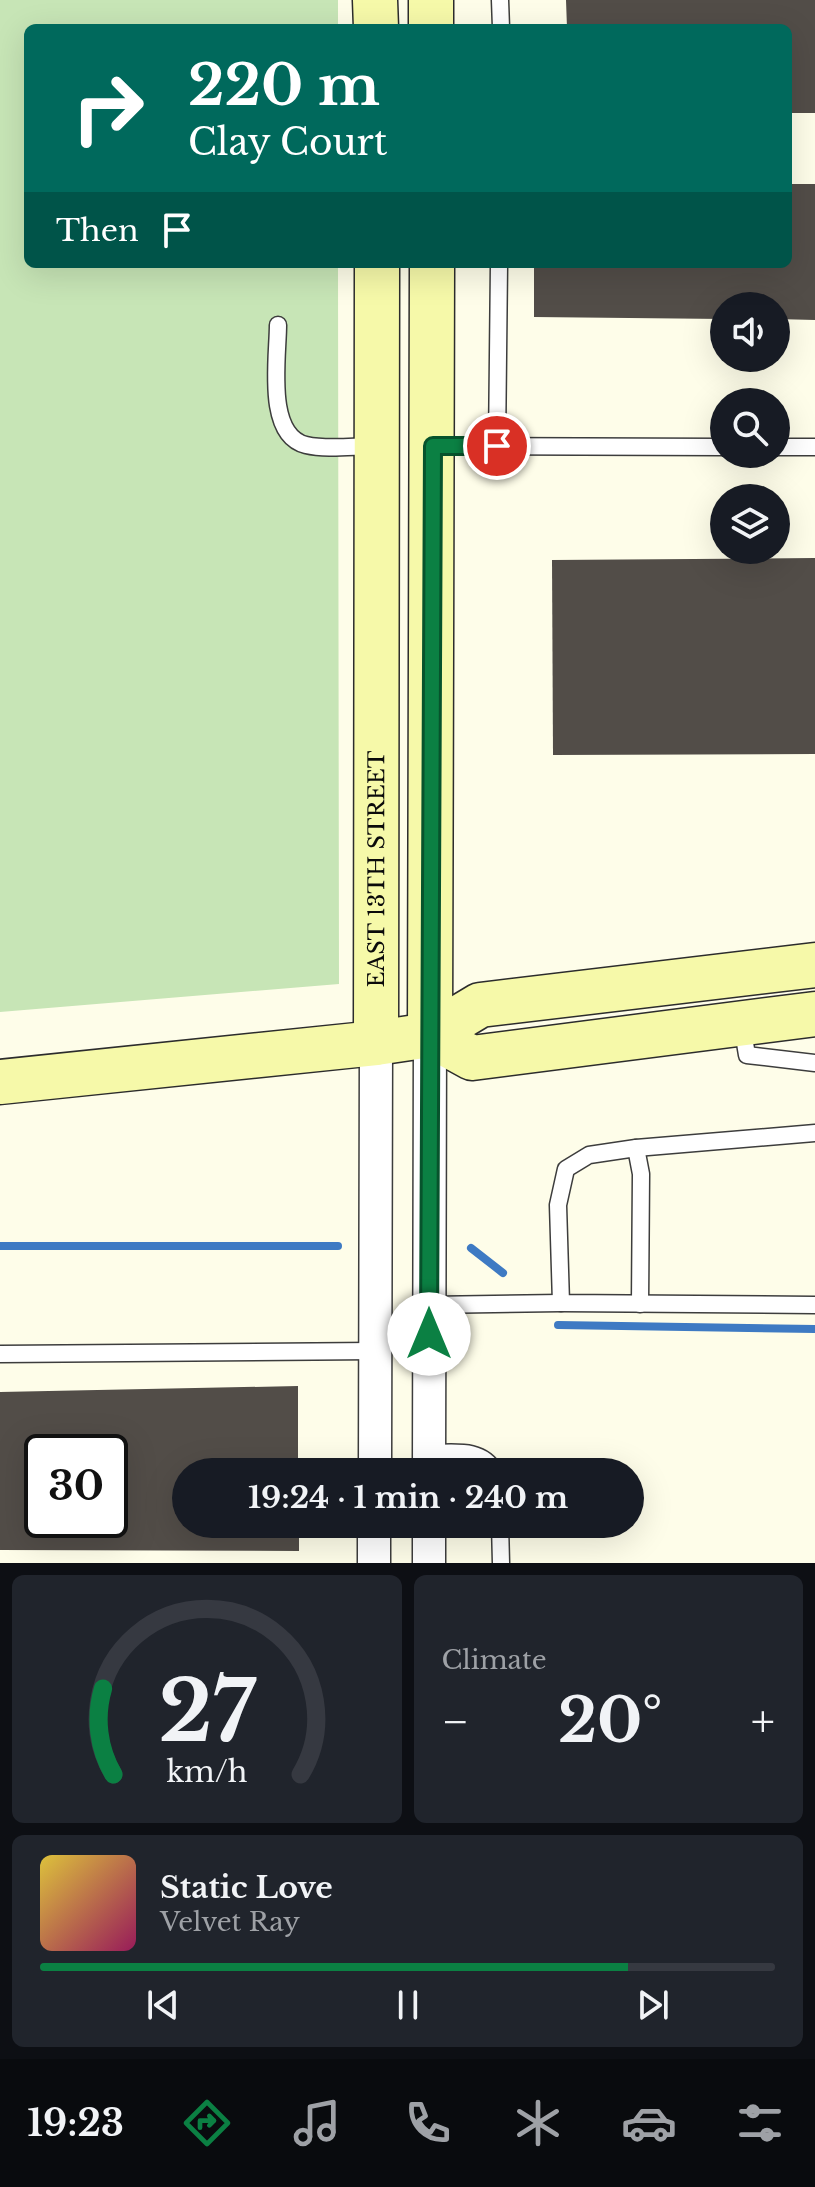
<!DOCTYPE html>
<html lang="en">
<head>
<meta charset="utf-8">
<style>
  :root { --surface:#171b24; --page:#20242c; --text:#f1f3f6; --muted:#9ea1a6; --line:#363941; --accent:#0b8043 }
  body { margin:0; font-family:"Libre Baskerville",serif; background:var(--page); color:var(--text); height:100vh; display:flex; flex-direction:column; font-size:30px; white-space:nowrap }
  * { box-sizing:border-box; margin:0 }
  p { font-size:26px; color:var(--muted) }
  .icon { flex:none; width:44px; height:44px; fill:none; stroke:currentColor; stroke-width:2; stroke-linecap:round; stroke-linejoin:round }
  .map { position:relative; height:1563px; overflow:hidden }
  .panel { display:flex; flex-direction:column; gap:12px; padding:12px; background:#0d0f14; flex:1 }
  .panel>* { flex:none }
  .banner { position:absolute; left:24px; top:24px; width:768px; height:244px; border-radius:12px; box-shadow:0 8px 32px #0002; background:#00695c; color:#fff; overflow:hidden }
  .fabs { position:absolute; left:710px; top:292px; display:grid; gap:16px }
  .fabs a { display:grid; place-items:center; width:80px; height:80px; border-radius:50%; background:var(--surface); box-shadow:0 8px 32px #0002; font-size:40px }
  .speed { position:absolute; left:24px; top:1434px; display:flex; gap:16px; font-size:40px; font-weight:700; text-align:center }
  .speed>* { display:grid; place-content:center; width:104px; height:104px; border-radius:50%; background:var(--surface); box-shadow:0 8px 32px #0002; line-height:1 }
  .speed .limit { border:4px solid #111; border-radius:12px; background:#fff; color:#111 }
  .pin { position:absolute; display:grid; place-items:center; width:68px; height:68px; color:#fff; margin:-34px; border:4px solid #fff; border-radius:50%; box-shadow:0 2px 8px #0007 }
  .me { position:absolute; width:88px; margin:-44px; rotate:0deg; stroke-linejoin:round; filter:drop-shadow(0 0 6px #0008) }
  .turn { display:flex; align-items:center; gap:28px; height:168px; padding:0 32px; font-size:36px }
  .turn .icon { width:104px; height:104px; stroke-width:2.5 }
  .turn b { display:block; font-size:56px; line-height:68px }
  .then { display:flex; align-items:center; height:76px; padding:0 32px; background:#0003; gap:16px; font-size:30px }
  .big { font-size:60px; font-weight:700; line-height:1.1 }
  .panel .tile { flex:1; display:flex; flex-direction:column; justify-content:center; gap:12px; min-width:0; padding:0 28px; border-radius:12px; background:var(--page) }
  .panel .dial { align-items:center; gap:0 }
  .dial svg { height:208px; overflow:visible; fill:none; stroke:var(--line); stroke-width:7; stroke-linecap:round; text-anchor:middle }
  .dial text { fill:var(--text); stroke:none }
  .song { display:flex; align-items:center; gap:24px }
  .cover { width:96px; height:96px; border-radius:12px; background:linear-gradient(135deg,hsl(50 70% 55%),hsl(330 70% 35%)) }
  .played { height:8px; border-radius:4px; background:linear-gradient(90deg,var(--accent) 80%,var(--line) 80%) }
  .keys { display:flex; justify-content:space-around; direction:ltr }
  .heat { display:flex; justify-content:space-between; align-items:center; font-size:44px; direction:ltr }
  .panel .tiles { flex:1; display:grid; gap:12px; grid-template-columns:1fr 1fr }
  .tile:last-child { grid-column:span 2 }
  .trip { position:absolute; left:172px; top:1458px; width:472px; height:80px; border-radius:40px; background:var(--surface); box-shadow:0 8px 32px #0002; font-weight:700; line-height:80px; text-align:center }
  .tabs { display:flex; height:128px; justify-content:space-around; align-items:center; background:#090b0e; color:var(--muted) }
  .tabs .icon { width:56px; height:56px }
  .tabs .on { color:var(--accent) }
  .tabs b { font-size:36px; color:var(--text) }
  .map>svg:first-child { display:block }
  .green { fill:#c7e5b6 }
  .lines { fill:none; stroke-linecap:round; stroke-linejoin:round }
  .stream { stroke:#3e7ac3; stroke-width:8 }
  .building { fill:#524d48; fill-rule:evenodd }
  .service-casing { stroke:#3d3d3d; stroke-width:19 }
  .minor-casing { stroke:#3d3d3d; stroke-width:35 }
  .secondary-casing { stroke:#2c2c2c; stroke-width:47 }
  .service { stroke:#fff; stroke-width:16 }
  .minor { stroke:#fff; stroke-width:32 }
  .secondary { stroke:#f6f9a9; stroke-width:44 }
  .route-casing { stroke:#07532c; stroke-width:20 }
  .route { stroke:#0b8043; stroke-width:14 }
  .labels { text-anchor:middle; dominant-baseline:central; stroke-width:8; stroke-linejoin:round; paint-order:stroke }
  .street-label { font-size:22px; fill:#0a0a0a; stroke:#fff }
</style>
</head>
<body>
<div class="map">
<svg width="815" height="1563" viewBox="0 0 815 1563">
  <rect width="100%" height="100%" fill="#fefde9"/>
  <path class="green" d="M0 0H338V28H28V264H338L339 984 0 1012Z"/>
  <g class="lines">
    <g class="stream">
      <path d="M0 1246H338"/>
      <path d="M471 1248 503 1273"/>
      <path d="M558 1325 815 1329"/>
    </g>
  </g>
  <g class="building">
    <path d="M566 0H815V113H788V28H567Z"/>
    <path d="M788 184H815V320L776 319V306H724V319L534 317V264H788Z"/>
    <path d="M815 558V754L553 755 552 560Z"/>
    <path d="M298 1386V1472H186V1524H299V1551L0 1550V1392ZM42 1452H110V1520H42Z"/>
  </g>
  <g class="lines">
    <g class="service-casing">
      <g id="service">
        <path d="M500 0 501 28"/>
        <path d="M278 325C278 357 265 435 306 445 327 450 353 446 375 446"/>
        <path d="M435 446 724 447"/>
        <path d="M497 446 499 264"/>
        <path d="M776 447H815"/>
        <path d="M742 1025 747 1055 815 1063"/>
        <path d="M815 1133 636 1148 589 1155 566 1169 558 1205 561 1303 815 1305"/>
        <path d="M636 1148 641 1174 640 1304"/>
        <path d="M429 1305 561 1303"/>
        <path d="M0 1354 375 1351"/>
        <path d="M429 1453C453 1453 482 1447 495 1472"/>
        <path d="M500 1524 501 1563"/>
      </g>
    </g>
    <g class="minor-casing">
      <g id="minor">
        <path d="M375 1472 376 1043"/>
        <path d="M429 1472 430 1035"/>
        <path d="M374 1563V1524"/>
        <path d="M429 1563V1524"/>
      </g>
    </g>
    <g class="secondary-casing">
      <g id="secondary">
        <path d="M375 0 376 28"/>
        <path d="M431 28V0"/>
        <path d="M430 1035 432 264"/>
        <path d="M430 1035 472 1058 815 1014"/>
        <path id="s1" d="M376 1043 377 264"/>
        <path d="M0 1082 376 1043 430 1035 480 1005 815 965"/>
      </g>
    </g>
    <use href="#service" class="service"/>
    <use href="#minor" class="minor"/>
    <use href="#secondary" class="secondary"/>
  </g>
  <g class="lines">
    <g class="route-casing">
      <path id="route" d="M429 1334 433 446H497"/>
    </g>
    <use href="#route" class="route"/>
  </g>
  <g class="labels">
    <g class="street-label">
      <text stroke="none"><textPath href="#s1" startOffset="174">EAST 13TH STREET</textPath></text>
    </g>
  </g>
</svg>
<div class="fabs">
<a><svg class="icon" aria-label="sound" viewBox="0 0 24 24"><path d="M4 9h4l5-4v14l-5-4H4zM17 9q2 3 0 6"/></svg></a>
<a><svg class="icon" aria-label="search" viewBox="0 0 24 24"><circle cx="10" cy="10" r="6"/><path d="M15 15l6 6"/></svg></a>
<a><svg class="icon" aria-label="layers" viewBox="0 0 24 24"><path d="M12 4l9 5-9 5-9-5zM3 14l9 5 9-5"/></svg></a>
</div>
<div class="speed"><div class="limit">30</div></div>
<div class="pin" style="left:497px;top:446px;background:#d93025"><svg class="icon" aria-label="arrive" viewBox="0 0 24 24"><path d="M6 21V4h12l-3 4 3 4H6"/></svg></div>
<svg class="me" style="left:429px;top:1334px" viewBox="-20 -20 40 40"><circle r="19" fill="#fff"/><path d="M0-13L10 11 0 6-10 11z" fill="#0b8043"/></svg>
<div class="trip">19:24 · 1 min · 240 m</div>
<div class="banner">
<div class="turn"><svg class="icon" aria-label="right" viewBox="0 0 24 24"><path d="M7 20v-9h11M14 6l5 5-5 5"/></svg><div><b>220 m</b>Clay Court</div></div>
<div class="then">Then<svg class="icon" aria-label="arrive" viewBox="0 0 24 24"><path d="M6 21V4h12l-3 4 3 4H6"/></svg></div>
</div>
</div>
<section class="panel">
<div class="tiles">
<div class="tile dial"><svg viewBox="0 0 100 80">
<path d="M14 69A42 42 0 1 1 86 69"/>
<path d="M14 69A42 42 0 0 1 10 36" stroke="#0b8043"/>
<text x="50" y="56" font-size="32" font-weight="700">27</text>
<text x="50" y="72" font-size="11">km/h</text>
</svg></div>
<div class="tile"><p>Climate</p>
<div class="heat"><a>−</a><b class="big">20°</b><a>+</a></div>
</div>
<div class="tile">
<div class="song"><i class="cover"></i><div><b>Static Love</b><p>Velvet Ray</p></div></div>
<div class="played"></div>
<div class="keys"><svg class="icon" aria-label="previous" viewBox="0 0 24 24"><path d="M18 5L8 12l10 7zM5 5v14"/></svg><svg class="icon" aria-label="pause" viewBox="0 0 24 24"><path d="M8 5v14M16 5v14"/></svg><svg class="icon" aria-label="next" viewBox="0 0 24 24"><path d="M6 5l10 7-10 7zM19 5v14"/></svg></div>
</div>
</div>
</section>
<nav class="tabs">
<b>19:23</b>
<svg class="icon on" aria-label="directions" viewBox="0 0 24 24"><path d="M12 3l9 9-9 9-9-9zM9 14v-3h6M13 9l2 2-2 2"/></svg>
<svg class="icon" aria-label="music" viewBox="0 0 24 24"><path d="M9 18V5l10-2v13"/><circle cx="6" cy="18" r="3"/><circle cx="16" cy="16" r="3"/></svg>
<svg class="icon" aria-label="phone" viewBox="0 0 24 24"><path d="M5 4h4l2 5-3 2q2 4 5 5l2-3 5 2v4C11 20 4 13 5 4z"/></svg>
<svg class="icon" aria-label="climate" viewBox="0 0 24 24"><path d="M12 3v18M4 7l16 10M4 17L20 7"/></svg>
<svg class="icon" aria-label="car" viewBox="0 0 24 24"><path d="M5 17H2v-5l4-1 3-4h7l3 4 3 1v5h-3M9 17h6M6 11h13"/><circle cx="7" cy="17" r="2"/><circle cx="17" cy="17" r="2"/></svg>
<svg class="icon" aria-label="filters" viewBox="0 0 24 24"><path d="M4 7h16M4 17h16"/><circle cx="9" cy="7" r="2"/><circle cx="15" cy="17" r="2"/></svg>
</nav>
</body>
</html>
